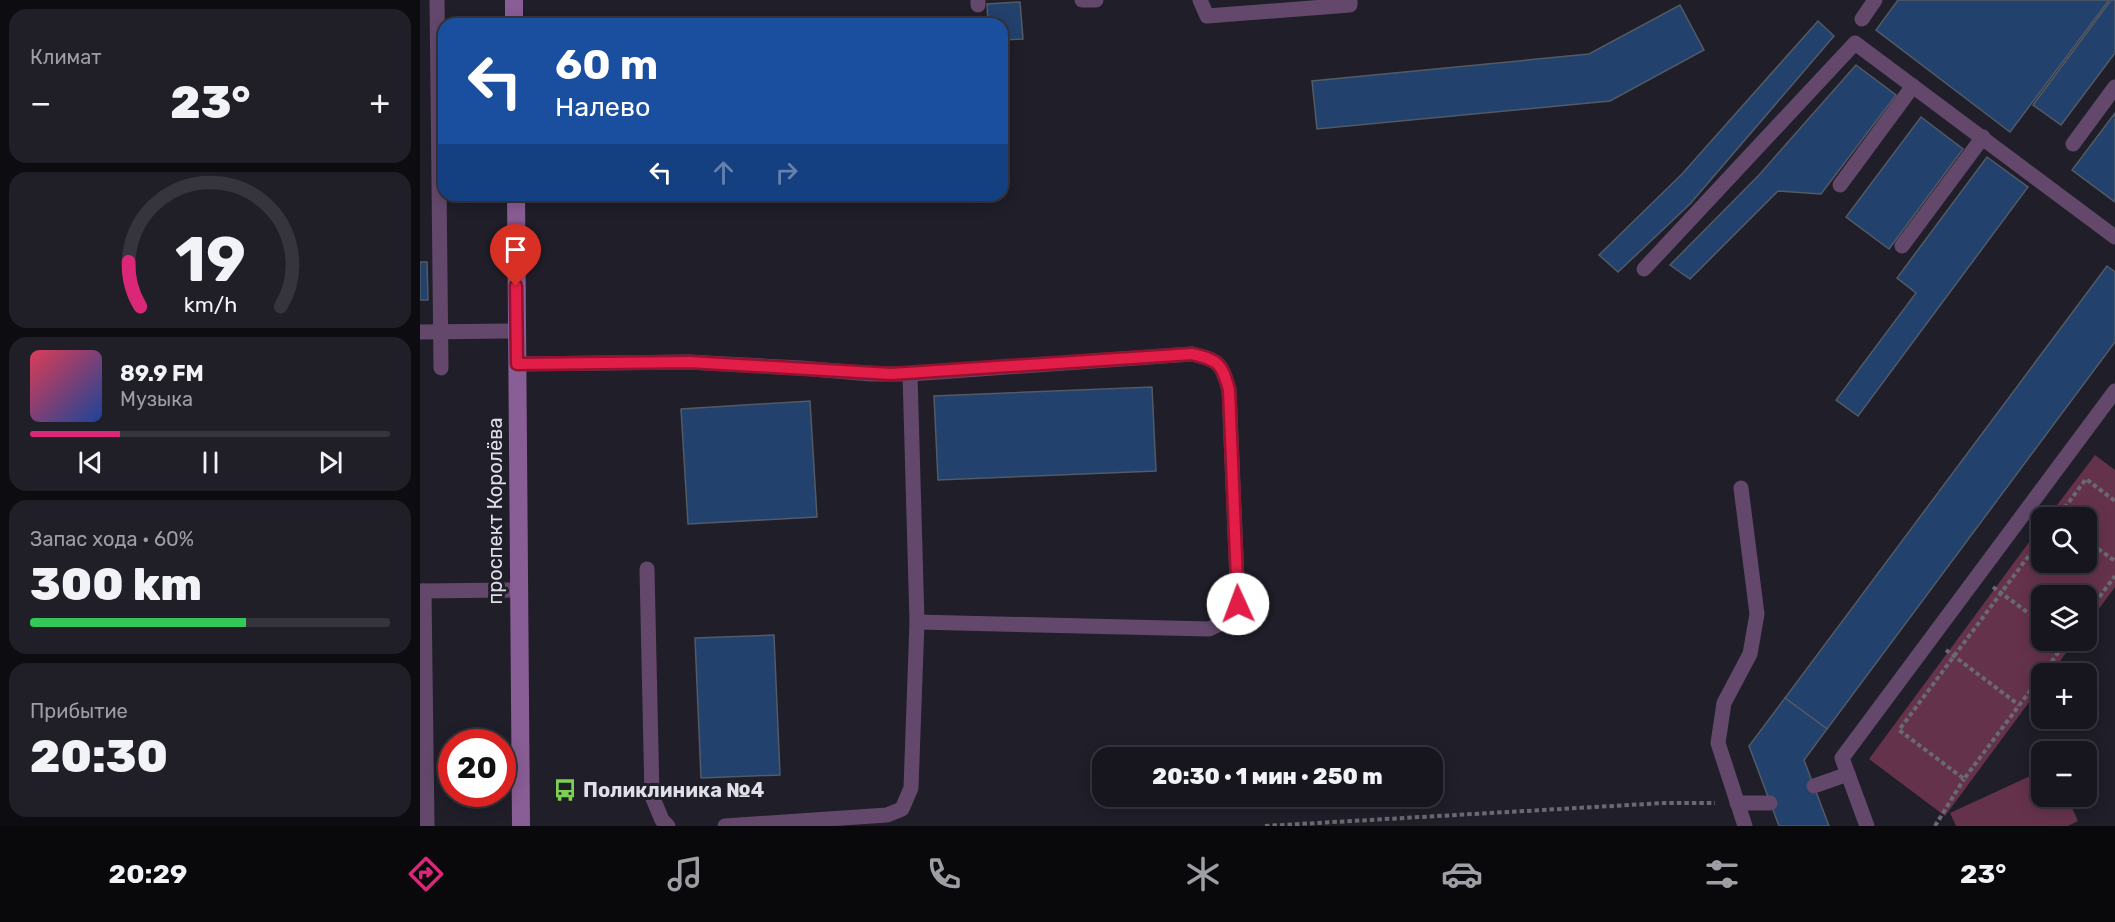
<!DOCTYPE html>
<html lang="ru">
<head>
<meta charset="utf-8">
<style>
  :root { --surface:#17161f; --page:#201f28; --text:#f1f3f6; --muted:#9e9fa4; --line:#36353d; --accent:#db2777 }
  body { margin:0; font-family:Rubik,sans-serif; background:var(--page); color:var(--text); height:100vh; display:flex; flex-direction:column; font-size:22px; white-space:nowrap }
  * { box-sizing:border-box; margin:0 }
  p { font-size:20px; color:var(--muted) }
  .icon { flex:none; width:33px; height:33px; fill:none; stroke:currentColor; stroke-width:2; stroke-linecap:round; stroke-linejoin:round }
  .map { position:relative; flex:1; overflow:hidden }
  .drawer { display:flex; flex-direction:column; gap:9px; padding:9px; background:#0d0c11; width:420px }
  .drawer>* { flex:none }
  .banner { position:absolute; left:18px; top:18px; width:570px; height:183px; border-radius:18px; box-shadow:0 3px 15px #0003,0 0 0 2px var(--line); background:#1a4fa0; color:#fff; overflow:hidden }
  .fabs { position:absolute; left:1611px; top:507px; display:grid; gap:12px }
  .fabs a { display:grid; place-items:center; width:66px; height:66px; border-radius:12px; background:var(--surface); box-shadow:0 3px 15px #0003,0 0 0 2px var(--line); font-size:30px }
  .speed { position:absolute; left:18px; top:729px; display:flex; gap:12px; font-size:30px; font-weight:700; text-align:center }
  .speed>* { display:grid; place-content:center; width:78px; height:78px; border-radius:50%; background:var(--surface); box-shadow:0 3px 15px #0003,0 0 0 2px var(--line); line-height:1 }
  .speed .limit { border:9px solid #d22; background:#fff; color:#111 }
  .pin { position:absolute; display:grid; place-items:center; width:51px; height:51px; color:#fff; margin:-62px -26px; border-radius:50% 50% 50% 0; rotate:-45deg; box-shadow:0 0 6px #0007 }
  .pin .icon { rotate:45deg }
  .me { position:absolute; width:66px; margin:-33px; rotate:358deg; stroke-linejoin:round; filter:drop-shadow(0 0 4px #0008) }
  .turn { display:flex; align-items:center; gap:21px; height:126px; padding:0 18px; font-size:27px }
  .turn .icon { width:78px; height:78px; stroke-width:2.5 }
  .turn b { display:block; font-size:42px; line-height:51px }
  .lanes { display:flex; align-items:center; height:57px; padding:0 18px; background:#0003; justify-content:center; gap:30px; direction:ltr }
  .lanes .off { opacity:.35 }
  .big { font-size:45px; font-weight:800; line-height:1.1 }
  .drawer .widget { flex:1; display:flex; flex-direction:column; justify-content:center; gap:9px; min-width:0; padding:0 21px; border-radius:18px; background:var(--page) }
  .drawer .dial { align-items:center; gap:0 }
  .dial svg { height:156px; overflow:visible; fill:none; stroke:var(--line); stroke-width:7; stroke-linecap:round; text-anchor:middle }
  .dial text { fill:var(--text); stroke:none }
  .song { display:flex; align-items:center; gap:18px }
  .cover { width:72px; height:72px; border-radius:9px; background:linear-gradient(135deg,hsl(350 70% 55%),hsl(220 70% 35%)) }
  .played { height:6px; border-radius:3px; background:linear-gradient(90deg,var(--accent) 25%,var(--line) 25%) }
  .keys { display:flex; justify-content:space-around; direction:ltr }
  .heat { display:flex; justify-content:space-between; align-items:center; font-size:33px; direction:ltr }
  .charge { height:9px; border-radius:4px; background:linear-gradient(90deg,#34c759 60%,var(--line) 0) }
  .trip { position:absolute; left:672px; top:747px; width:351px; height:60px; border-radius:18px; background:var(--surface); box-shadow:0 3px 15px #0003,0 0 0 2px var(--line); font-weight:800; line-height:60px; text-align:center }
  .dock { display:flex; height:96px; justify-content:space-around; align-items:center; background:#09090c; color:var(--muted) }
  .dock .icon { width:42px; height:42px }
  .dock .on { color:var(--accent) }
  .dock b { font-size:27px; color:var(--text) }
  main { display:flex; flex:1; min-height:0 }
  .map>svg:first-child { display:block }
  .green { fill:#65324c }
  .building { fill:#22416d; stroke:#525a66; stroke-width:1.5 }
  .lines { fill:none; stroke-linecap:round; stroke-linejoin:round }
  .path { stroke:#696973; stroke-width:4; stroke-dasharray:4.5 3; stroke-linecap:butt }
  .lane { stroke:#63486b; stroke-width:15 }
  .secondary { stroke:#895d95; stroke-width:18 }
  .route-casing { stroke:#92132f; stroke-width:15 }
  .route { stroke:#e11d48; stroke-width:10 }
  .labels { text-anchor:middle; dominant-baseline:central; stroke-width:6; stroke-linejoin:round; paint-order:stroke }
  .street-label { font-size:20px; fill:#dfdfe7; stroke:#1f1e29 }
  .poi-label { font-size:20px; font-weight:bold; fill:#dfdfe7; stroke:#1f1e29; text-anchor:start }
</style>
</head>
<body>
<main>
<section class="drawer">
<div class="widget"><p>Климат</p>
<div class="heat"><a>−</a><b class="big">23°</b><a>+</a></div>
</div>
<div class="widget dial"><svg viewBox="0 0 100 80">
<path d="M14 69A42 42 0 1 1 86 69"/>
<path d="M14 69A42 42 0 0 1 8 46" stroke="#db2777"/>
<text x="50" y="56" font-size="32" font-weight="700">19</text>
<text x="50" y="72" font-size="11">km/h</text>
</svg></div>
<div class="widget">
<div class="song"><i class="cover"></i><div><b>89.9 FM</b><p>Музыка</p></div></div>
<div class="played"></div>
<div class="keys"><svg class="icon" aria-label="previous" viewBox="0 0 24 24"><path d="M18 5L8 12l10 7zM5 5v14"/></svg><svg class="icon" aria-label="pause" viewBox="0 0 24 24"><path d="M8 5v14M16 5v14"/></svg><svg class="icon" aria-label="next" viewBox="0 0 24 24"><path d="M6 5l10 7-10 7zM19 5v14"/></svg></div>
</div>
<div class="widget"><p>Запас хода · 60%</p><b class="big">300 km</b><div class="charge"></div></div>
<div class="widget"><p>Прибытие</p><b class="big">20:30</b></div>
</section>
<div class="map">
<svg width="1695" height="826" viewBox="0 0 1695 826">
  <rect width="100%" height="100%" fill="#1f1e29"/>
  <g class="green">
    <path d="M1675 455 1695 470V587L1667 625 1666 596H1622V640L1655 641 1631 673 1622 674 1621 686 1525 816 1449 759 1621 526 1622 562H1666V518L1628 517Z"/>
    <path d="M1621 771 1622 796 1647 797 1658 821 1648 826H1536L1530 813Z"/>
  </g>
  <g class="building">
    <path d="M1478 0H1689L1590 132 1456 30Z"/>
    <path d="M1691 0H1695V53L1641 125 1613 105Z"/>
    <path d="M600 2 603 39 582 40V24H568L567 4Z"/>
    <path d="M1260 5 1284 50 1190 101 897 129 892 81 1169 54Z"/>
    <path d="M1398 21 1414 36 1270 204 1198 272 1179 255 1262 174Z"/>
    <path d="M1436 65 1476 95 1401 194 1358 191 1270 279 1250 265 1339 175Z"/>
    <path d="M1695 113V202L1652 170Z"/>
    <path d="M1501 117 1543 149 1469 249 1426 217Z"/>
    <path d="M1567 157 1608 187 1438 416 1416 400 1496 293 1477 278Z"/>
    <path d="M0 262H7L8 300H0Z"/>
    <path d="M1687 266 1695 272V342L1407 729 1365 698Z"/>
    <path d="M732 387 736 471 518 480 514 396Z"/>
    <path d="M390 401 397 517 268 524 261 409Z"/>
    <path d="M354 635 360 775 281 778 275 638Z"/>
    <path d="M1365 698 1407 729 1384 760 1409 826H1359L1329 746Z"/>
  </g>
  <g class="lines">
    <g class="path">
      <path d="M1629 512 1637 518 1666 479 1695 501"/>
      <path d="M1622 538 1479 730 1544 779 1622 675"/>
      <path d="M1666 540 1695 561"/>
      <path d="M1573 587 1622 623"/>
      <path d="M1666 615 1695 576"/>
      <path d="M1526 650 1599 705"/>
      <path d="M1623 674 1647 640"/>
      <path d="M845 826 1244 803H1295"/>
      <path d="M1515 826 1544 779"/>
    </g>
    <g class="lane">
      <path d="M17 0 21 368"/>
      <path d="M558 0V5"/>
      <path d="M662 0H676"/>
      <path d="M780 0 787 16 930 5V0"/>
      <path d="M1442 19 1455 0"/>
      <path d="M1653 144 1695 87"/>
      <path d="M1420 185 1493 86"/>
      <path d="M1482 246 1563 137"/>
      <path d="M1224 269 1435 43 1695 237"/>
      <path d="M0 332 97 331"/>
      <path d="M97 364 269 362 381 368 451 374H490L772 354C799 360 802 364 809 390L818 604 806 621 789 629 497 622"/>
      <path d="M1321 488 1337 614 1330 654 1304 703 1298 743 1325 826"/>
      <path d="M227 569 232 796 242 820 248 826"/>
      <path d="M0 591 98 590"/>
      <path d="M4 591 7 826"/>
      <path d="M1394 786 1428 774"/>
      <path d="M1317 803H1350"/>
      <path d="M305 826 467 815 482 809 491 788 497 622 490 374"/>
      <path d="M1447 826 1422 758 1695 391"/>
    </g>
    <g class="secondary">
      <path d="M94 0V24"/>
      <path d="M96 195 101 826"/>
    </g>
  </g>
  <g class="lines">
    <g class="route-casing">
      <path id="route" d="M96 286 97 364 269 362 471 374 772 354C799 360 802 364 809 390L818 604"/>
    </g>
    <use href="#route" class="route"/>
  </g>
  <defs>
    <g id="bus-bare" transform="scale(1.8)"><path d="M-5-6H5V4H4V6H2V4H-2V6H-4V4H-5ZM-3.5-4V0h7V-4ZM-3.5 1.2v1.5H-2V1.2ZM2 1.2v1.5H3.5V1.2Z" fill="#7ed053" stroke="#1f1e29" stroke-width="2.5" paint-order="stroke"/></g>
  </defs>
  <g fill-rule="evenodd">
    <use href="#bus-bare" x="145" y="790"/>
  </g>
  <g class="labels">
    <g class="street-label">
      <text transform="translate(75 511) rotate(-90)">проспект Королёва</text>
    </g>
    <g class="poi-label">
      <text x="163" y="790">Поликлиника №4</text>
    </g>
  </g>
</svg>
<div class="fabs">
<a><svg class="icon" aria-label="search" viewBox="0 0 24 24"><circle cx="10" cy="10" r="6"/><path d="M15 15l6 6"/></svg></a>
<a><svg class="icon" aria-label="layers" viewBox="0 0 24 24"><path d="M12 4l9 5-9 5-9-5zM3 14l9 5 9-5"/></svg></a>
<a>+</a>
<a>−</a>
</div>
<div class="speed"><div class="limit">20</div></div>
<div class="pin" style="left:96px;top:286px;background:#d93025"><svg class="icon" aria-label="arrive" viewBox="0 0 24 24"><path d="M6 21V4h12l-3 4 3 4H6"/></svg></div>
<svg class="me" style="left:818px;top:604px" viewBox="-20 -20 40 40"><circle r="19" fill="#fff"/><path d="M0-13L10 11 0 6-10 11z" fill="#e11d48"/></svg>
<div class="trip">20:30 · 1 мин · 250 m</div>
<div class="banner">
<div class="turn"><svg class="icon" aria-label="left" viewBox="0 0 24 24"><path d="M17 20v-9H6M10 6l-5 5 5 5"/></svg><div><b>60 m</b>Налево</div></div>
<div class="lanes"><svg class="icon" aria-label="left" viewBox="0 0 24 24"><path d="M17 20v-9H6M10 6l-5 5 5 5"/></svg><svg class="icon off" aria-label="ahead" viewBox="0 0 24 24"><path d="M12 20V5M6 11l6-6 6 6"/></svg><svg class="icon off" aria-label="right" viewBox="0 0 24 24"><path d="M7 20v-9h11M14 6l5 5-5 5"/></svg></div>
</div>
</div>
</main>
<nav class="dock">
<b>20:29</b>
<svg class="icon on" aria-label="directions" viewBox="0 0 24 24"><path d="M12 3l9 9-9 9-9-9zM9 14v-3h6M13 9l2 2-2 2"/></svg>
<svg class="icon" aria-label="music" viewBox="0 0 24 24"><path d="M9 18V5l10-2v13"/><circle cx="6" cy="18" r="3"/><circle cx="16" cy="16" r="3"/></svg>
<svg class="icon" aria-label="phone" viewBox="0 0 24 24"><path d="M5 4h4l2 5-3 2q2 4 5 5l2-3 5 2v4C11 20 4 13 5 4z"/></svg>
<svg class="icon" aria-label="climate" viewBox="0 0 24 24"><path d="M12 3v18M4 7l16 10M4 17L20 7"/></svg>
<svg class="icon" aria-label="car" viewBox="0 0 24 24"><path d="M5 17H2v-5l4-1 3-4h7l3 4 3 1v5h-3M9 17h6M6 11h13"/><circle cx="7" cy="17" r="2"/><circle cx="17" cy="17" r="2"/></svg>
<svg class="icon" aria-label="filters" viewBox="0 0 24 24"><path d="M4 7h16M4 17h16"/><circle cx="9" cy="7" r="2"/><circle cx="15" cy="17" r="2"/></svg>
<b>23°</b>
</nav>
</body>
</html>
